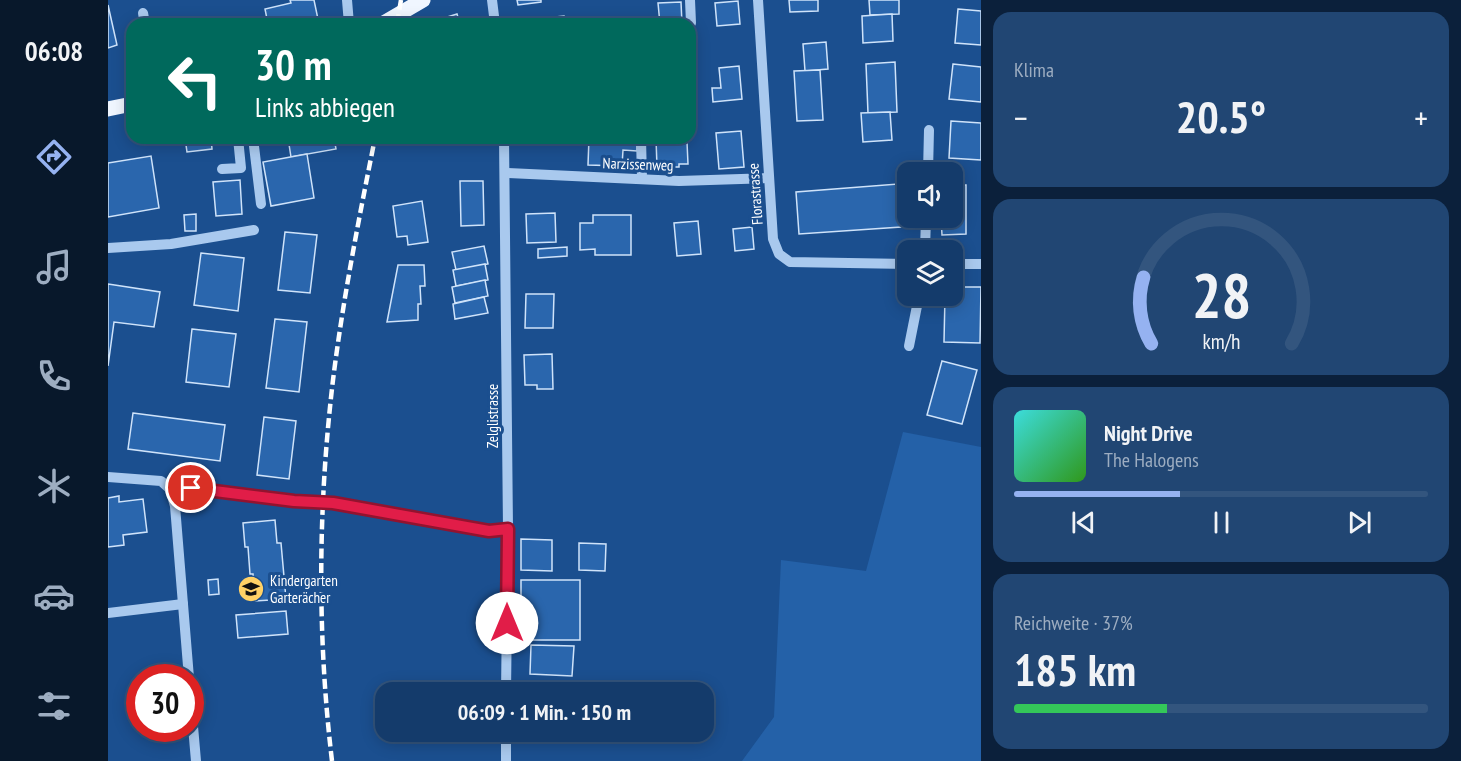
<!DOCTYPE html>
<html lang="de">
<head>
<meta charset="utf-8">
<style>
  :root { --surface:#143b6b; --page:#214673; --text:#f1f3f6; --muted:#9dadc1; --line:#33557e; --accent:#95b2f1 }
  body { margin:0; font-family:"PT Sans Narrow",sans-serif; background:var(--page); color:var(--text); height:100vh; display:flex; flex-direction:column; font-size:22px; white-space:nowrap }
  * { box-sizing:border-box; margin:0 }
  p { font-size:20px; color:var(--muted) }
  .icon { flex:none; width:33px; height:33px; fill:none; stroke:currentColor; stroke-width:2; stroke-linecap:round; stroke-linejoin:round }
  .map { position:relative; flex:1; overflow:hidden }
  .drawer { display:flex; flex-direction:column; gap:12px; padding:12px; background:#0b203b; width:480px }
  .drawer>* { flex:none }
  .top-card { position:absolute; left:18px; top:18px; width:570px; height:126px; border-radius:18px; box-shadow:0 3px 15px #0003,0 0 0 2px var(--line); background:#00695c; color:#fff; overflow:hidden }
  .buttons { position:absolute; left:789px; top:162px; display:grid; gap:12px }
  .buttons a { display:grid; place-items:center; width:66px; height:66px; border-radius:12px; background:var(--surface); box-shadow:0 3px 15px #0003,0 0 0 2px var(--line); font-size:30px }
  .speed { position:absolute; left:18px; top:664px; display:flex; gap:12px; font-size:30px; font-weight:700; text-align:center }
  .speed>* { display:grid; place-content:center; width:78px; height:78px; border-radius:50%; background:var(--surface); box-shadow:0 3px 15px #0003,0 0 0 2px var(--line); line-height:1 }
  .speed .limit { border:9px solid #d22; background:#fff; color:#111 }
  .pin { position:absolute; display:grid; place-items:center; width:51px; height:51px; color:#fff; margin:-26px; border:3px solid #fff; border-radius:50%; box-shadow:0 2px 6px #0007 }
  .me { position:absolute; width:66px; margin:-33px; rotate:0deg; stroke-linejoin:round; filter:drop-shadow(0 0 4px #0008) }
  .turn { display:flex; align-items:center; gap:21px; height:126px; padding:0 30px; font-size:27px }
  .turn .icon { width:78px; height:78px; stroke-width:2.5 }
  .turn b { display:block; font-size:42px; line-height:51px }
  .big { font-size:45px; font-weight:700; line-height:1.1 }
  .drawer .card { flex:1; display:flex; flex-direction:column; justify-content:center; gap:9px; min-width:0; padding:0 21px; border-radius:18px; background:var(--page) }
  .drawer .dial { align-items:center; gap:0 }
  .dial svg { height:156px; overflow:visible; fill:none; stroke:var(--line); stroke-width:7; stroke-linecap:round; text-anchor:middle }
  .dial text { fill:var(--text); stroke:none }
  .song { display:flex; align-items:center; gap:18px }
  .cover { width:72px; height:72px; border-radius:9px; background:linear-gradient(135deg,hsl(180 70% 55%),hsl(110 70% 35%)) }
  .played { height:6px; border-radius:3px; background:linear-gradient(90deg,var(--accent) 40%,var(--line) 40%) }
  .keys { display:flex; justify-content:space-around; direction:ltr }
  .heat { display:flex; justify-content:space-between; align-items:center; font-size:33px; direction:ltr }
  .charge { height:9px; border-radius:4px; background:linear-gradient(90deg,#34c759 37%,var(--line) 0) }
  .trip { position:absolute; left:267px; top:682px; width:339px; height:60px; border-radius:18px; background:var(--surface); box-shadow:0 3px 15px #0003,0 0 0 2px var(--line); font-weight:700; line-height:60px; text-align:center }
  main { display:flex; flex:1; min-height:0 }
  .tab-bar { display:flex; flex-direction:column; width:108px; justify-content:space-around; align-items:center; background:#08182b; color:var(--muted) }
  .tab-bar .icon { width:42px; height:42px }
  .tab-bar .selected { color:var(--accent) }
  .tab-bar b { font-size:27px; color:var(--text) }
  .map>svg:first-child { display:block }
  .green { fill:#2461a8 }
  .building { fill:#2a66ad; stroke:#cfe3fa; stroke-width:1.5 }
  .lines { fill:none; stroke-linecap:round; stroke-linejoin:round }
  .minor { stroke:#a9c9ee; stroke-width:10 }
  .major { stroke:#f0f6ff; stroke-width:15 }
  .rail { stroke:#fff; stroke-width:4.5; stroke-dasharray:10 4.5; stroke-linecap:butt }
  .route-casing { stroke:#92132f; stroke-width:15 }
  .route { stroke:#e11d48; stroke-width:10 }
  .labels { text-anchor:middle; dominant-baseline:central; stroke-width:6; stroke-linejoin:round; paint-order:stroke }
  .street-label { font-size:15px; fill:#fff; stroke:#1b4f8f }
  .poi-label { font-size:15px; fill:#fff; stroke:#1b4f8f; text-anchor:start }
</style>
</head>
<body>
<main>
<nav class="tab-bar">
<b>06:08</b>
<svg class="icon selected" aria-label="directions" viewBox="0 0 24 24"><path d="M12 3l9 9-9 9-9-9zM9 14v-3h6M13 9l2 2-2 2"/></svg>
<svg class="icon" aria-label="music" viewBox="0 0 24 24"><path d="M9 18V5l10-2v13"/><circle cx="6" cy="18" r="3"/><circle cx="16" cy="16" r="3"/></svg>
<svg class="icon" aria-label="phone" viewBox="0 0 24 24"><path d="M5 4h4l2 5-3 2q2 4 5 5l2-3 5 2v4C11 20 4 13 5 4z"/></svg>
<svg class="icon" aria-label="climate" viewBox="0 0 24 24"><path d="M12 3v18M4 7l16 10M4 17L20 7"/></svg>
<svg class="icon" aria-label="car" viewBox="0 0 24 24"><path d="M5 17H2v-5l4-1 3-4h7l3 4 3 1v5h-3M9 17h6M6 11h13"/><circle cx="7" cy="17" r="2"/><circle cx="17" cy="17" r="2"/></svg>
<svg class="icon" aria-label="filters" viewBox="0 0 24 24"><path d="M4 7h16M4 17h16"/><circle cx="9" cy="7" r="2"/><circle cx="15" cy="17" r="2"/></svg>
</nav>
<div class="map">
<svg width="873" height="761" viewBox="0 0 873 761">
  <rect width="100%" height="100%" fill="#1b4f8f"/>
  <path class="green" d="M795 432 873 447V761H634L666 717 673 560 758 571Z"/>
  <g class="building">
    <path d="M182 0H206L211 24H160L157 9 183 3Z"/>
    <path d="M409 0H433V2L410 5Z"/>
    <path d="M681 0H710V11L682 12Z"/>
    <path d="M761 0H791V14L762 15Z"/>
    <path d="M630 1 632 24 609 26 607 3Z"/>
    <path d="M573 2 574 24H552L550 3Z"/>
    <path d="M0 5 9 45 0 48Z"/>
    <path d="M850 9 873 11V45L847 43Z"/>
    <path d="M349 14 352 24H323V22Z"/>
    <path d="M784 14 785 41 755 43 754 16Z"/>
    <path d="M456 16 457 24H438V18Z"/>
    <path d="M432 17 433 24H403L402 21Z"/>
    <path d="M718 42 720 69 697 71 695 44Z"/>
    <path d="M787 62 789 112 760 113 758 64Z"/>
    <path d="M845 64 873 67V102L841 99Z"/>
    <path d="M631 66 634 99 605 102 604 88H613L611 68Z"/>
    <path d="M712 70 715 120 689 121 686 71Z"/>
    <path d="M782 112 784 140 755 142 753 113Z"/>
    <path d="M843 121 873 123V160L841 158Z"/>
    <path d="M633 131 636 167 611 169 608 133Z"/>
    <path d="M77 138H103L104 149 79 152Z"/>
    <path d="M180 138H226L228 149 183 157Z"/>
    <path d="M481 138H529V151L515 150 514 166 480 165Z"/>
    <path d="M569 138V143L579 142 580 164H571V167H549L548 139Z"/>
    <path d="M199 154 206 198 163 206 155 162Z"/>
    <path d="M43 156 51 208 0 217V163Z"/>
    <path d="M132 180 134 214 108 216 105 182Z"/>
    <path d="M352 181H375L376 225 353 226Z"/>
    <path d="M790 184 793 227 691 234 688 192Z"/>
    <path d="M844 185H858V234L834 235 833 218H844Z"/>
    <path d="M314 201 320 242 300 245 299 236 289 237 285 206Z"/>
    <path d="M447 213 448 242 419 243 418 214Z"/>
    <path d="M88 214V231H77L76 215Z"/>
    <path d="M485 215H523V255H487V249L472 250V223H485Z"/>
    <path d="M590 221 593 254 569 256 566 223Z"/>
    <path d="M644 227 646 249 627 251 625 229Z"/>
    <path d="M177 232 209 235 202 293 170 290Z"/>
    <path d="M376 246 380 264 348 270 344 252Z"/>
    <path d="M459 247V256L430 258V249Z"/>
    <path d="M93 253 136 258 130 311 86 305Z"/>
    <path d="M377 264 380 280 348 286 345 270Z"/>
    <path d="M290 265H316L317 286H312L313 304H310V320L279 322Z"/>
    <path d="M377 280 380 296 347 303 344 287Z"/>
    <path d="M0 284 52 292 46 327 6 322 0 366Z"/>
    <path d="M844 287H873L872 343 836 342 837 296H844Z"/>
    <path d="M418 294H446L445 328H417Z"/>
    <path d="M376 297 380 313 347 319 345 304Z"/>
    <path d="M167 319 199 322 191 392 158 388Z"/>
    <path d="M84 329 128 334 121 387 78 382Z"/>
    <path d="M444 354 445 389H429V385H417L416 355Z"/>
    <path d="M834 361 869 370 854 424 819 415Z"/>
    <path d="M25 413 117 425 112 461 20 449Z"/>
    <path d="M156 417 188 421 181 479 149 475Z"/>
    <path d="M11 496V502L35 499 39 532 15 535 16 545 0 547V498Z"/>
    <path d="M167 520 169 543H173L178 599 147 601 145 574H142L140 547H137L135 523Z"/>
    <path d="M413 539 444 540V571L413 570Z"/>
    <path d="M471 543 498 544 497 571 471 570Z"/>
    <path d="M110 579 111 594 101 595 100 580Z"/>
    <rect x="413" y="580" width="59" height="60"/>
    <path d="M178 611 180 634 130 638 128 615Z"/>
    <path d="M423 645 466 646 464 676 422 674Z"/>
  </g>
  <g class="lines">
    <g class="minor">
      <path d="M239 0 241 24"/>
      <path d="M384 0 387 24"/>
      <path d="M582 0 583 23"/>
      <path d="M650 0 665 239 671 254 682 262 800 264"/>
      <path d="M35 13 37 24"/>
      <path d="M145 138 153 204"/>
      <path d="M396 138 400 529 398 693"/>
      <path d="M533 138 534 179"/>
      <path d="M114 169 133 168 130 138"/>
      <path d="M820 172 821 130"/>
      <path d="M398 173 571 181 661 178"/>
      <path d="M0 248 63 244 146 230"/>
      <path d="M817 250 818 218"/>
      <path d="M844 264H873"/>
      <path d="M801 346 811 296"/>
      <path d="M0 477 53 481 62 489 83 488 186 501 225 503 381 531 400 529"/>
      <path d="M62 489 67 506 81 678"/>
      <path d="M0 613 75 604"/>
      <path d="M82 692 88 761"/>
      <path d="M398 761V732"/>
    </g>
    <g class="major">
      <path d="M274 24 315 0"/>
      <path d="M0 109 24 104"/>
    </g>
    <g class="rail">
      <path d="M289 24 293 0"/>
      <path d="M224 761C209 635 210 506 225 380 235 299 251 218 267 138"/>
    </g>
  </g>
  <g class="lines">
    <g class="route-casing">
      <path id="route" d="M83 488 186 501 225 503 381 531 400 529 399 623"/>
    </g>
    <use href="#route" class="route"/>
  </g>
  <defs>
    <g id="school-disc" transform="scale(1.35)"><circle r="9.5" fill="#ffd166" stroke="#1b4f8f"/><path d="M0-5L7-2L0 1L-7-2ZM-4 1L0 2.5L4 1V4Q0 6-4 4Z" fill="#111"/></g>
  </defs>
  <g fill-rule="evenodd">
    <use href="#school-disc" x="143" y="589"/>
  </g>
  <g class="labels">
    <g class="street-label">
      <text transform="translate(530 164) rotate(2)">Narzissenweg</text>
      <text transform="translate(647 194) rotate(-94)">Florastrasse</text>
      <text transform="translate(384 416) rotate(-90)">Zelglistrasse</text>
    </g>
    <g class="poi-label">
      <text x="162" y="580">Kindergarten<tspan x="162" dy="17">Garterächer</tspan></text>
    </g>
  </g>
</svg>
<div class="buttons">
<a><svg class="icon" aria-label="sound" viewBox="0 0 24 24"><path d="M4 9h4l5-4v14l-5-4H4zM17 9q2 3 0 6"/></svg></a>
<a><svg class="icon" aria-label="layers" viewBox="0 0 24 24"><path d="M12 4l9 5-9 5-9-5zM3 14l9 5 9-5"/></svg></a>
</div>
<div class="speed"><div class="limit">30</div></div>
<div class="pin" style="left:83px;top:488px;background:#d93025"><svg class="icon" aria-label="arrive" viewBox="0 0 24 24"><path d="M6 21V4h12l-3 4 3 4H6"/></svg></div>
<svg class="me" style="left:399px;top:623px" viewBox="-20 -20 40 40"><circle r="19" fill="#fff"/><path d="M0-13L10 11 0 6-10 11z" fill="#e11d48"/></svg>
<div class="trip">06:09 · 1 Min. · 150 m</div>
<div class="top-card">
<div class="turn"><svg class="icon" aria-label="left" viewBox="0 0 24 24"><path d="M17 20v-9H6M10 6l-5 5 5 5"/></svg><div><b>30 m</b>Links abbiegen</div></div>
</div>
</div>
<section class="drawer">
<div class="card"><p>Klima</p>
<div class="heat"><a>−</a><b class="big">20.5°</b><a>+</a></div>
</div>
<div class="card dial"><svg viewBox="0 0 100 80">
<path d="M14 69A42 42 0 1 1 86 69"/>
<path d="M14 69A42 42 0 0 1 10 35" stroke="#95b2f1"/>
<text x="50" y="56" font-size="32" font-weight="700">28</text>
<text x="50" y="72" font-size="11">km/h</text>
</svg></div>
<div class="card">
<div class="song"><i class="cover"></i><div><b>Night Drive</b><p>The Halogens</p></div></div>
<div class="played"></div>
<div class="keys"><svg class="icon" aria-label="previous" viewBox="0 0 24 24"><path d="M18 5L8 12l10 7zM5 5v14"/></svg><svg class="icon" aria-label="pause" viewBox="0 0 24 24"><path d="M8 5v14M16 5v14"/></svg><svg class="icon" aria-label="next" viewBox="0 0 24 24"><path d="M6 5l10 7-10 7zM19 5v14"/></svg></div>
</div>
<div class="card"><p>Reichweite · 37%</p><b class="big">185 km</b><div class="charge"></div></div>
</section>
</main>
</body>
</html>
